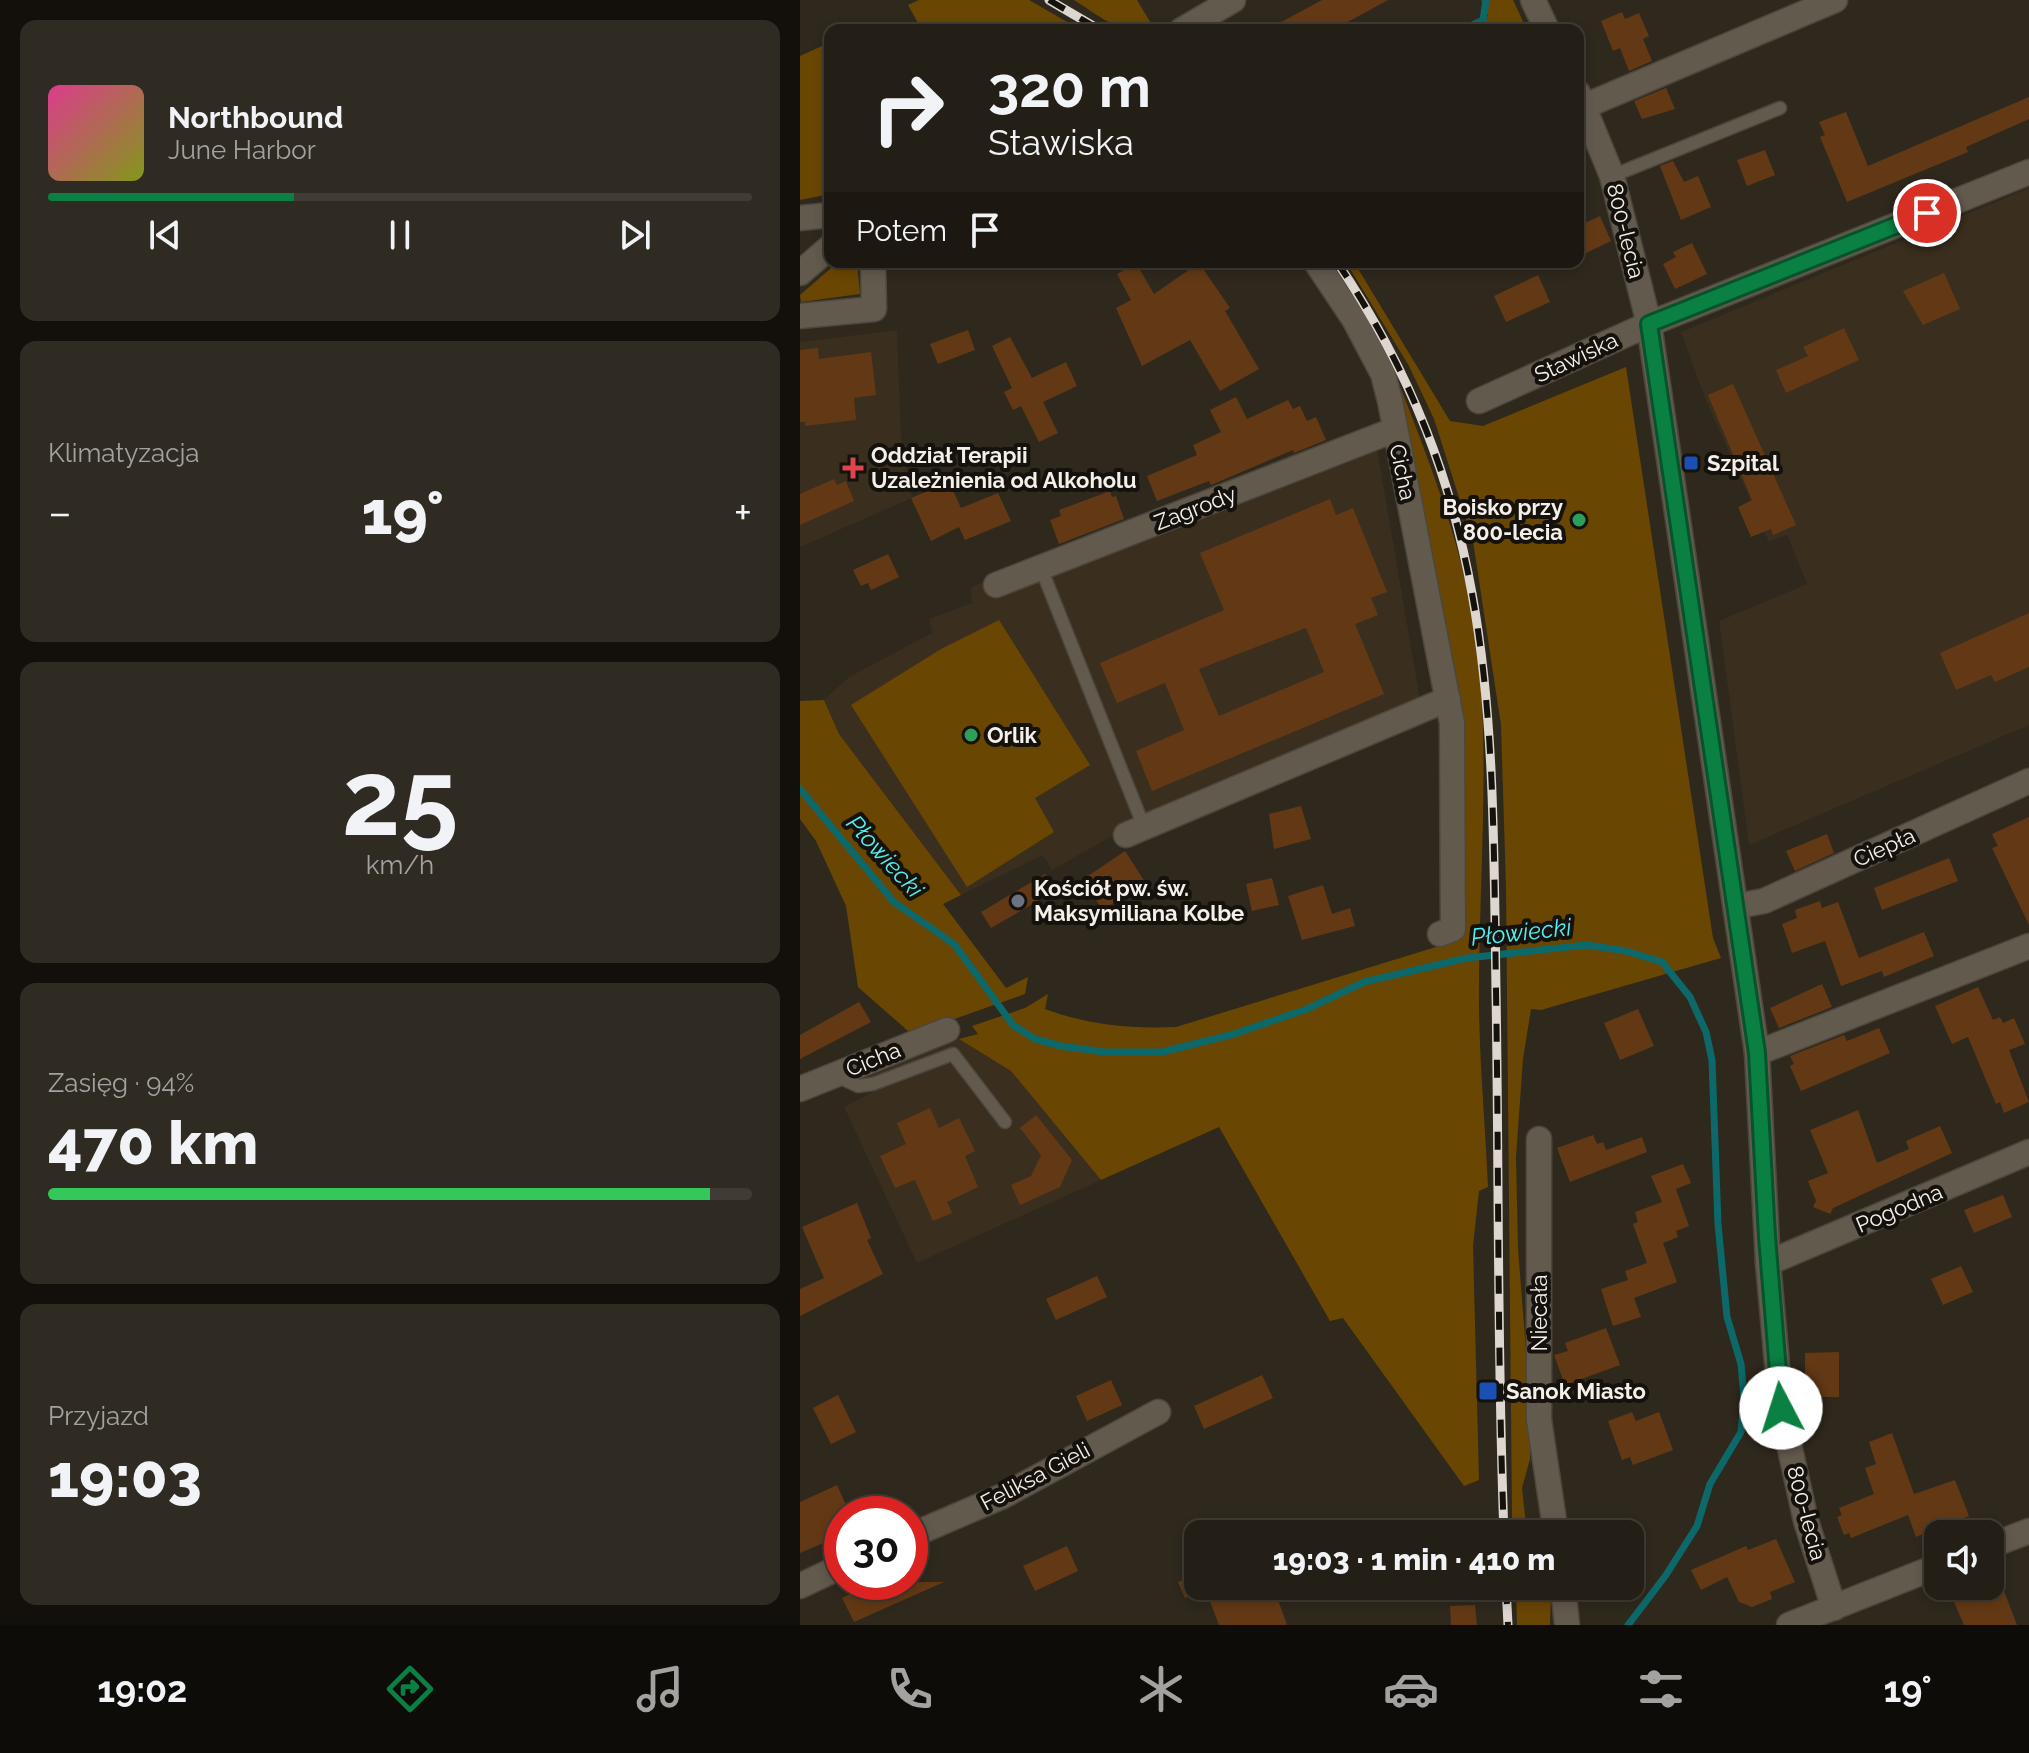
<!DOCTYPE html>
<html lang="pl">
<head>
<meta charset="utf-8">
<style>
  :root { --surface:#231e16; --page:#2f2b23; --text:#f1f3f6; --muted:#a3a2a1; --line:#403c35; --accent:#0b8043 }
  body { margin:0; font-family:Raleway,sans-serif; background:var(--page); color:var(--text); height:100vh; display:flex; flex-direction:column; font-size:30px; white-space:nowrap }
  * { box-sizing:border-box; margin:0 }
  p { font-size:26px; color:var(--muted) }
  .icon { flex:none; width:44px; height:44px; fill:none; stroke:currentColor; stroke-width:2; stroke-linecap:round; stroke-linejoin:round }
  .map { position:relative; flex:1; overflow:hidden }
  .drawer { display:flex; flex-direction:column; gap:20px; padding:20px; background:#13100c; width:800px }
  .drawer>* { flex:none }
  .top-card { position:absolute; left:24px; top:24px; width:760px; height:244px; border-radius:16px; box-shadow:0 4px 12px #0003,0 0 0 2px var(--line); background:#231e16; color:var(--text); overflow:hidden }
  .controls { position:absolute; left:1124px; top:1520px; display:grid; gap:16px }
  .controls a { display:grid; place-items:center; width:80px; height:80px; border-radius:16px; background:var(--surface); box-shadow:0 4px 12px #0003,0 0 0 2px var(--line); font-size:40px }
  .speed { position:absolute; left:24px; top:1496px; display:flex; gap:16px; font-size:40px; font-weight:700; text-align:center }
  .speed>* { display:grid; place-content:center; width:104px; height:104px; border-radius:50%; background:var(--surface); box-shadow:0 4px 12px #0003,0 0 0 2px var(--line); line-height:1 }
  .speed .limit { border:12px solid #d22; background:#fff; color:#111 }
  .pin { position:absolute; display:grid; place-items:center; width:68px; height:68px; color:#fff; margin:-34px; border:4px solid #fff; border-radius:50%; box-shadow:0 2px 8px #0007 }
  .me { position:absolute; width:88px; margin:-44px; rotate:355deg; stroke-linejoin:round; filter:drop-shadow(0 0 6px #0008) }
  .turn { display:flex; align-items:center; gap:28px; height:168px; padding:0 32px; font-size:36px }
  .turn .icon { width:104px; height:104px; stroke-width:2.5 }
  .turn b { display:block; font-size:56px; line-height:68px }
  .then { display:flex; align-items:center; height:76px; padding:0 32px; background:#0003; gap:16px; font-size:30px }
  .big { font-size:60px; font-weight:800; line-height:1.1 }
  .drawer .card { flex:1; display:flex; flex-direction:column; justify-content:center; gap:12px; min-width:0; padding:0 28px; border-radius:16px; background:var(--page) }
  .drawer .dial { align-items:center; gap:0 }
  .dial b { font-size:104px; line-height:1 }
  .song { display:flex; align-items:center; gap:24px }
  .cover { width:96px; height:96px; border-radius:12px; background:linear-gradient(135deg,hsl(330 70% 55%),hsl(70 70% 35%)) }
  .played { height:8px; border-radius:4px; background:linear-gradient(90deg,var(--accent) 35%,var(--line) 35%) }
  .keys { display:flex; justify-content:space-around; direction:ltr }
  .heat { display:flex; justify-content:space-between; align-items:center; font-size:44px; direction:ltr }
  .charge { height:12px; border-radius:6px; background:linear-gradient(90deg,#34c759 94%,var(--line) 0) }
  .trip { position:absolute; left:384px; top:1520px; width:460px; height:80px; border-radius:16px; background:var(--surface); box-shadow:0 4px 12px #0003,0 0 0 2px var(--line); font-weight:800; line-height:80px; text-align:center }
  .tabs { display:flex; height:128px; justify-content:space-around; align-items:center; background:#0e0c09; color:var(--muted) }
  .tabs .icon { width:56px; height:56px }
  .tabs .on { color:var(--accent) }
  .tabs b { font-size:36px; color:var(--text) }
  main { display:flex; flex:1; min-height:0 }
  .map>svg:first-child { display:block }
  .built { fill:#3a2e1e }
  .green { fill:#6a4603 }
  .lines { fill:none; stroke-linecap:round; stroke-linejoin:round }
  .stream { stroke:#0d686a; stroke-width:7 }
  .building { fill:#633915; fill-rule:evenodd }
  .lane-casing { stroke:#4c463d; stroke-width:15 }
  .street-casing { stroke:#4c463d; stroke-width:27 }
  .lane { stroke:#635a4e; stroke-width:12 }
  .street { stroke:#635a4e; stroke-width:24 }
  .rail-casing { stroke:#ddd7d0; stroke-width:9 }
  .rail { stroke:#15110c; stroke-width:6; stroke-dasharray:18; stroke-linecap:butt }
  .route-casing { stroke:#07532c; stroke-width:20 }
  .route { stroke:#0b8043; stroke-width:14 }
  .transit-dot { fill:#1a4fb4; stroke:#15110c; stroke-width:3 }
  .health-dot { fill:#e0444e; stroke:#15110c; stroke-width:3 }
  .leisure-dot { fill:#2e9e5b; stroke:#15110c; stroke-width:3 }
  .worship-dot { fill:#6b7280; stroke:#15110c; stroke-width:3 }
  .labels { text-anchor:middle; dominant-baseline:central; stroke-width:8; stroke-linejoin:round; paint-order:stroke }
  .street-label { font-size:22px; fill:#f4efe8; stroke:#15110c }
  .poi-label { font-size:22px; font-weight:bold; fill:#f4efe8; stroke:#15110c; text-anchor:start }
  .water-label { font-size:24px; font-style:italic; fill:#55edf1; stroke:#15110c }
</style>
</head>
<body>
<main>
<section class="drawer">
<div class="card">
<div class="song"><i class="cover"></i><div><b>Northbound</b><p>June Harbor</p></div></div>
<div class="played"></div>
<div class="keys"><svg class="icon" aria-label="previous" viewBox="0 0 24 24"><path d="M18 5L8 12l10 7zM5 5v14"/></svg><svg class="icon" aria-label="pause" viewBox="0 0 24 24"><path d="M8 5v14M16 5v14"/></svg><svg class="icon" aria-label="next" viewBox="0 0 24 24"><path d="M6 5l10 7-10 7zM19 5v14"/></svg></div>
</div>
<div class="card"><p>Klimatyzacja</p>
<div class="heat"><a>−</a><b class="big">19°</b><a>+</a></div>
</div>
<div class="card dial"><b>25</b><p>km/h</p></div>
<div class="card"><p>Zasięg · 94%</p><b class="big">470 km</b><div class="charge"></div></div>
<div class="card"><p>Przyjazd</p><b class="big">19:03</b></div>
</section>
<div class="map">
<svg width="1229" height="1625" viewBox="0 0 1229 1625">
  <rect width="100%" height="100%" fill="#2f281d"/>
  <g class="built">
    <path d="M1229 188V725L949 845 919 621 1007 584 987 535 969 542 905 398 881 332Z"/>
    <path d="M97 330 101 437 112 498 0 547V342Z"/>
    <path d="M573 425 620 700 355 812 252 870 243 855 161 895 39 734 24 700 49 677 132 633 129 619 172 603 171 587Z"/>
    <path d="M159 1039 211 1071 301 1180 117 1263 44 1107 75 1091 69 1075Z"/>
  </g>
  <g class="green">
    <path d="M119 0H229L281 30H122L108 5Z"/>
    <path d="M274 0H337L352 25C325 40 297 14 274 0Z"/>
    <path d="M681 0H713L727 30H657L688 16Z"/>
    <path d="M22 46 30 60V194L0 200V56Z"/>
    <path d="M38 262H57L60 294 1 302 0 295Z"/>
    <path d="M546 262H554L650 421 683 426 826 367 913 938 921 958 741 1010 731 1009 723 1059 716 1157 718 1249 731 1413 730 1459 722 1488 727 1534H713L712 1518 706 888 701 725 673 541 634 419 609 366Z"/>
    <path d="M596 387 601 389C637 480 671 571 680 670 688 773 680 876 679 980 678 1048 685 1118 688 1187L679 1191 673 1246 679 1480 664 1486 543 1318 530 1321 419 1127 301 1180 211 1071 159 1039 178 1034 172 1026 225 1008 248 994 245 1009C288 1025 330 1029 376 1027L662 939V759Z"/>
    <path d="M199 620 290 765 235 798 254 832 167 887 51 705 141 649Z"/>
    <path d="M24 700 39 734 161 895 143 904 206 988 228 977 225 994 143 1023 108 1031 58 987 46 906 16 841 0 819V701Z"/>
    <path d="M716 1586H751L750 1625H717Z"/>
  </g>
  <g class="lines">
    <g class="stream">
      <path d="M662 30 683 20 686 0"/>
      <path d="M0 789 94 902 155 945 213 1025 235 1039 261 1046 304 1052H362L434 1034 507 1009 564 982 667 958 787 945 826 951 862 962 890 997 906 1032 912 1060 918 1224 927 1317 941 1364 944 1397 941 1432 910 1484 897 1526 866 1575 828 1625"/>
    </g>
  </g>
  <g class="building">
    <path d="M522 0H588L533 30H467Z"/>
    <path d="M822 12 825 19 839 13 849 36 843 39 852 61 829 71 820 48 813 51 801 21Z"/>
    <path d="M866 88 875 109 842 119 834 101Z"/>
    <path d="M1229 97V119L1166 147 1168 152 1047 202 1020 137 1025 135 1019 122 1046 112 1068 166Z"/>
    <path d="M965 150 975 175 947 186 937 160Z"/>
    <path d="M873 161 884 182 898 176 911 207 881 220 860 166Z"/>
    <path d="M800 216 811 241 778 257V226Z"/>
    <path d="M892 243 907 274 875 289 863 264 876 257 873 252Z"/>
    <path d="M336 263 354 294 399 263 430 308 425 311 459 369 420 391 390 340 342 366 316 308 331 300 317 274Z"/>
    <path d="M1144 273 1160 309 1123 325 1103 291Z"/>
    <path d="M738 275 750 302 706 322 694 296Z"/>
    <path d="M1044 328 1059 360 986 393 976 370 1008 356 1003 347Z"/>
    <path d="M168 330 175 350 138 364 130 344Z"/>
    <path d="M210 337 232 378 266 362 277 386 243 402 258 433 239 442 221 406 213 410 204 392 212 388 192 346Z"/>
    <path d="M18 348 19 359 71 352 76 395 54 398 56 420 5 426V422H0V350Z"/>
    <path d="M933 384 996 525 973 535 971 529 951 537 938 507 952 500 908 395Z"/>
    <path d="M436 397 447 419 488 400 493 409 500 406 507 421 516 417 526 440 494 453 493 450 411 485 409 481 357 501 347 476 397 455 393 445 421 432 410 410Z"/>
    <path d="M34 479 37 485 46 481 54 501 0 525V494Z"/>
    <path d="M149 482 161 508 198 493 211 521 165 540 159 527 131 541 111 498Z"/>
    <path d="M310 491 312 497 316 496 324 519 259 544 250 520 261 516 259 510Z"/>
    <path d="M530 499 536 515 553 508 587 592 571 598 578 615 555 624 584 694 352 791 336 751 384 730 365 683 317 703 300 663 424 610 400 553ZM506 628 524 672 419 716 399 669Z"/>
    <path d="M88 554 99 577 71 590 68 583 61 586 53 570Z"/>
    <path d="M1229 613V667L1195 682 1191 675 1156 690 1140 653Z"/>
    <path d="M501 806 511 839 474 849 469 814Z"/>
    <path d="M1229 817V925L1192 848 1198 846 1192 834Z"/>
    <path d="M1027 834 1034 853 995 871 986 851Z"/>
    <path d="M325 851 345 882 303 910 282 880Z"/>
    <path d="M1149 858 1158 881 1082 910 1074 888Z"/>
    <path d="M245 874 255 891 191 928 181 912Z"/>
    <path d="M472 878 479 905 452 911 446 884Z"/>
    <path d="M523 885 532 914 550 908 555 926 502 940 488 896Z"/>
    <path d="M1020 901 1022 908 1038 902 1059 958 1124 932 1134 956 1084 977 1082 971 1041 986 1025 941 992 953 982 924 997 918 995 910Z"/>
    <path d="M1022 984 1032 1007 979 1028 970 1008Z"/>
    <path d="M1178 987 1193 1020 1200 1017 1203 1023 1214 1018 1225 1044 1209 1050 1229 1102 1204 1113 1200 1102 1196 1104 1168 1037 1152 1044 1135 1006Z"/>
    <path d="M59 1002 71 1022 0 1059V1035Z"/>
    <path d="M838 1009 854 1046 820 1060 804 1023Z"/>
    <path d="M1079 1028 1090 1053 1001 1091 990 1066 994 1064 990 1056 1044 1035 1047 1041Z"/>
    <path d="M130 1108 139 1128 159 1118 175 1151 165 1156 178 1187 147 1202 152 1213 133 1221 115 1180 95 1188 80 1156 106 1144 97 1123Z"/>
    <path d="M1058 1110 1077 1163 1109 1149 1106 1141 1140 1126 1152 1153 1033 1208 1030 1214 1013 1207 1016 1201 1008 1181 1028 1173 1010 1130Z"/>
    <path d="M236 1115 272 1160 260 1187 220 1205 211 1185 231 1176 241 1155 220 1128Z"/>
    <path d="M793 1135 797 1144 803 1142 806 1150 842 1137 847 1152 770 1182 757 1148Z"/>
    <path d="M883 1164 891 1183 876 1189 889 1226 876 1231 878 1237 863 1243 877 1282 834 1298 841 1317 813 1326 801 1289 828 1280 825 1271 847 1263 833 1224 838 1222 835 1212 862 1202 851 1176Z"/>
    <path d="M1203 1195 1212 1217 1174 1233 1164 1210Z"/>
    <path d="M57 1203 71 1238 67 1240 83 1274 0 1316V1289L24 1278 2 1227Z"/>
    <path d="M1161 1266 1173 1292 1143 1305 1131 1279Z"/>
    <path d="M297 1276 307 1297 256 1320 246 1299Z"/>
    <path d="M806 1328 820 1365 765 1385 754 1355 768 1351 765 1343Z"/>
    <path d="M1039 1352V1397H1005V1353Z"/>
    <path d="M462 1375 473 1398 404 1429 394 1406Z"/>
    <path d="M311 1380 322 1405 287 1421 276 1396Z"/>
    <path d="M38 1395 56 1432 31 1444 13 1408Z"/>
    <path d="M832 1412 836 1421 859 1412 873 1450 833 1465 830 1457 822 1460 808 1421Z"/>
    <path d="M1092 1433 1114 1494 1155 1480 1169 1516 1152 1523 1155 1529 1135 1537 1132 1530 1116 1537 1108 1515 1051 1538 1049 1533 1044 1535 1037 1517 1042 1515 1039 1508 1074 1494 1065 1468 1076 1464 1069 1442Z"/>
    <path d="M37 1485 50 1514H42V1535L0 1553V1502Z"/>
    <path d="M976 1539 995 1582 970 1592 972 1599 952 1607 939 1602 927 1577 901 1590 891 1570 946 1546 948 1550Z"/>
    <path d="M267 1546 278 1571 235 1591 223 1566Z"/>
    <path d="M398 1574V1593L385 1598 378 1582Z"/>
    <path d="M61 1582H144L54 1622 42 1598 64 1587Z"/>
    <path d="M404 1586H473L487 1625H419Z"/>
    <path d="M1190 1586H1202L1217 1625H1164L1154 1602Z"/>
    <path d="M675 1605 677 1625H651L650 1606Z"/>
  </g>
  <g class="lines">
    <g class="lane-casing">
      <g id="lane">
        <path d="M812 176 980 108"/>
        <path d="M241 568 344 827"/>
        <path d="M37 1076 58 1086 73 1084 153 1054 205 1122"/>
      </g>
    </g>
    <g class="street-casing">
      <g id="street">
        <path d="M733 0 747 30"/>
        <path d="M382 30 433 0"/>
        <path d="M778 93 812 176 849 324 957 1053 968 1263 981 1408 1006 1521 1034 1608"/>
        <path d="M785 106 1035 0"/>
        <path d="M0 218 30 215"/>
        <path d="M516 262 554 319 583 374 590 401 652 723 653 929 640 934"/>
        <path d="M0 273 30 247"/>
        <path d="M0 316 74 309 73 262"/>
        <path d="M679 401 849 324 1229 172"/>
        <path d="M196 585 594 430"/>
        <path d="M326 835 648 699"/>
        <path d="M937 906 964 901 1229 781"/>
        <path d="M957 1053 1229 946"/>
        <path d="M0 1089 147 1030"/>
        <path d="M739 1139V1420L756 1534"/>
        <path d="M968 1263 1229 1152"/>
        <path d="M110 1536 203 1496 358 1412"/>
        <path d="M1190 1546 1229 1531"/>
        <path d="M0 1586 42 1566"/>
        <path d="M763 1586 767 1625"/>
        <path d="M989 1625 1138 1566"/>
      </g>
    </g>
    <use href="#lane" class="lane"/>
    <use href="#street" class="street"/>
    <g class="rail-casing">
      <g id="rail">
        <path d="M249 0 300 30"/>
        <path d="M537 262C698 501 692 716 696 991 699 1172 697 1353 704 1534"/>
        <path d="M706 1586 708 1625"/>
      </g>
    </g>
    <use href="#rail" class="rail"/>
  </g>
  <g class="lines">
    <g class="route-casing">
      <path id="route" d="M981 1408 967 1237 957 1053 849 324 1127 213"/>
    </g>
    <use href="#route" class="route"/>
  </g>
  <g class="transit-dot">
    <rect x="883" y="455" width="16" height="16" rx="4"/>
    <rect x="678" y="1381" width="20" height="20" rx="4"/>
  </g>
  <path class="health-dot" d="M49 456h8v8h8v8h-8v8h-8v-8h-8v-8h8z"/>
  <g class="leisure-dot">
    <circle cx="779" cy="520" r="8"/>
    <circle cx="171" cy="735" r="8"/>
  </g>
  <circle class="worship-dot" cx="218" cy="901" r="8"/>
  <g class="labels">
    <g class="street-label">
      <text transform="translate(826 231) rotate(76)">800-lecia</text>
      <text transform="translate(776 357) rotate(-25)">Stawiska</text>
      <text transform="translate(603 472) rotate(78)">Cicha</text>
      <text transform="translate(395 508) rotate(-21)">Zagrody</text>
      <text transform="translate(1084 847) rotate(-24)">Ciepła</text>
      <text transform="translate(73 1059) rotate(-22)">Cicha</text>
      <text transform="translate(1099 1208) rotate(-23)">Pogodna</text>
      <text transform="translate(739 1313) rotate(-90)">Niecała</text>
      <text transform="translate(235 1476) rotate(-28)">Feliksa Gieli</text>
      <text transform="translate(1007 1513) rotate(75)">800-lecia</text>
    </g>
    <g class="poi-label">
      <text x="71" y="455">Oddział Terapii<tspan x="71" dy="25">Uzależnienia od Alkoholu</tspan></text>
      <text x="907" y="463">Szpital</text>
      <text x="763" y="507" text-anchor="end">Boisko przy<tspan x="763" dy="25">800-lecia</tspan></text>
      <text x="187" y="735">Orlik</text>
      <text x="234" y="888">Kościół pw. św.<tspan x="234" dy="25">Maksymiliana Kolbe</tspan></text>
      <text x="706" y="1391">Sanok Miasto</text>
    </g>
    <g class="water-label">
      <text transform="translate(85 856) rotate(48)">Płowiecki</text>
      <text transform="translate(721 932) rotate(-6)">Płowiecki</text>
    </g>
  </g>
</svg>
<div class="controls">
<a><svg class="icon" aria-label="sound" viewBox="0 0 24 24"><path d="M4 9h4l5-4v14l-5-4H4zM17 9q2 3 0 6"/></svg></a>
</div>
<div class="speed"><div class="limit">30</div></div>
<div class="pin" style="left:1127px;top:213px;background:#d93025"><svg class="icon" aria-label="arrive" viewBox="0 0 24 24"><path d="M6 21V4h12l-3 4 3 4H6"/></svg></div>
<svg class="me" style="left:981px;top:1408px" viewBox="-20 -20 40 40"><circle r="19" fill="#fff"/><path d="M0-13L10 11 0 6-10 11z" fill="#0b8043"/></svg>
<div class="trip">19:03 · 1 min · 410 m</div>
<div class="top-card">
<div class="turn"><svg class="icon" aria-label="right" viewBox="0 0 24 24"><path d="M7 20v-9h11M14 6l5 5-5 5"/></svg><div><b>320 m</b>Stawiska</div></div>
<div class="then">Potem<svg class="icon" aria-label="arrive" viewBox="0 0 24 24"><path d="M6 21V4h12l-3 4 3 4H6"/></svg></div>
</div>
</div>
</main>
<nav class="tabs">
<b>19:02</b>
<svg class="icon on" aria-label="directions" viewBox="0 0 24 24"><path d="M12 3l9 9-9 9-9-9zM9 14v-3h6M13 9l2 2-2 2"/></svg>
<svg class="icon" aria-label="music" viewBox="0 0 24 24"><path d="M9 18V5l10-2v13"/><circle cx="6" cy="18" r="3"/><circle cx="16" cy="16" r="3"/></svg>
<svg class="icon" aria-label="phone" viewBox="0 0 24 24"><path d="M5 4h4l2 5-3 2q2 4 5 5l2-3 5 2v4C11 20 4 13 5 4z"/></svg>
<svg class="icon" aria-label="climate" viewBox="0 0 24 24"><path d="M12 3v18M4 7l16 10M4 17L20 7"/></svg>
<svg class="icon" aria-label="car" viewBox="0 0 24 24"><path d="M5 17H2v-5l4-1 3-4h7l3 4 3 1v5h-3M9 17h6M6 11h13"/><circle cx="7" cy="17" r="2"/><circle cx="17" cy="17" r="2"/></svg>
<svg class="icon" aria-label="filters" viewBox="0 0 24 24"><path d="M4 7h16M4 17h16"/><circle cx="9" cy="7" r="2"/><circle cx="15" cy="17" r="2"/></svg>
<b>19°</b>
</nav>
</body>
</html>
